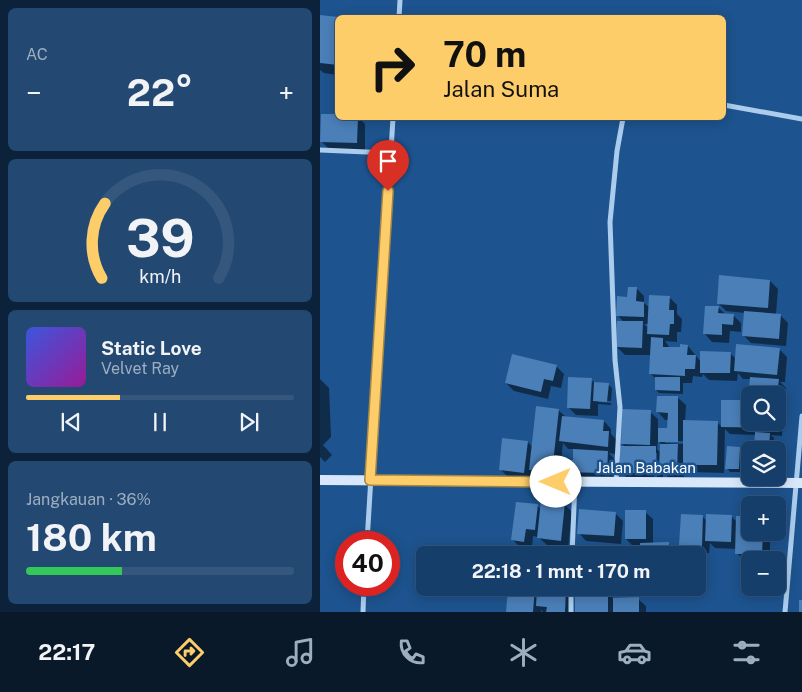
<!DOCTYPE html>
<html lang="id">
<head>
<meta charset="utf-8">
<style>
  :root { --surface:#163e6a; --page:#234972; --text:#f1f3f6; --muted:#9eaec1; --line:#35577e; --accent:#fdcd6a }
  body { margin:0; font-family:"Public Sans",sans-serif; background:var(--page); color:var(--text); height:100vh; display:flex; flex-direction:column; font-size:19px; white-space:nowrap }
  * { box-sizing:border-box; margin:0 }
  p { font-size:16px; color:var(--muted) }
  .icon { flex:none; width:28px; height:28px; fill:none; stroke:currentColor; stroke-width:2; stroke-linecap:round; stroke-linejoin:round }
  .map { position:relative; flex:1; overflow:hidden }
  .side { display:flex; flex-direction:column; gap:8px; padding:8px; background:#0c223a; width:320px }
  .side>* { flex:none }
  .top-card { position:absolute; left:15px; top:15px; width:391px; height:105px; border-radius:8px; box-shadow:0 2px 12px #0003,0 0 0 1px var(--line); background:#fdcd6a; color:#111; overflow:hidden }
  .tools { position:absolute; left:421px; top:386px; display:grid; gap:10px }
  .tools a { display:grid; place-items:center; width:45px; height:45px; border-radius:8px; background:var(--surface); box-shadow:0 2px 12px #0003,0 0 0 1px var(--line); font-size:25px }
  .speed { position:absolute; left:15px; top:531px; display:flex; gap:10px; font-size:25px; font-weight:700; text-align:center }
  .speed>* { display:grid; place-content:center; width:65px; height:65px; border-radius:50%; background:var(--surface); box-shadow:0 2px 12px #0003,0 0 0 1px var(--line); line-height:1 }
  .speed .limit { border:8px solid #d22; background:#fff; color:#111 }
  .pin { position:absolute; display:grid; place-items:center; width:42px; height:42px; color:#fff; margin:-51px -21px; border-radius:50% 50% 50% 0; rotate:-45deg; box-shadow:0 0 5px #0007 }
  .pin .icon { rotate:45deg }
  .me { position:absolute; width:55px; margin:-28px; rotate:270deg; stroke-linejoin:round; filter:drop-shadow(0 0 4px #0008) }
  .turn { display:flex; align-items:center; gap:18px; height:105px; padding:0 25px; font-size:22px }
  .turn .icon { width:65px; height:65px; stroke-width:2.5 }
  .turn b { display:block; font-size:35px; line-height:42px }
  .big { font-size:38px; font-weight:700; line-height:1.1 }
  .side .widget { flex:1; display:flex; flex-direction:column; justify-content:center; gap:8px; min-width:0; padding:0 18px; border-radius:8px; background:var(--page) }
  .side .dial { align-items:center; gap:0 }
  .dial svg { height:130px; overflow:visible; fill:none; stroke:var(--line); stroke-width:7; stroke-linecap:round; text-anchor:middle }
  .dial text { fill:var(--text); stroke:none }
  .song { display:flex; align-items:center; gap:15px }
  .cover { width:60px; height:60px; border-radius:8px; background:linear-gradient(135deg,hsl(230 70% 55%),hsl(300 70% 35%)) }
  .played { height:5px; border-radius:2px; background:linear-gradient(90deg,var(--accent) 35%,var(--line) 35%) }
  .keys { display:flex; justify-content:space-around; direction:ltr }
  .heat { display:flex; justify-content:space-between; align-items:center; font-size:28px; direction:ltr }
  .charge { height:8px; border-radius:4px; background:linear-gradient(90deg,#34c759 36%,var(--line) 0) }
  .trip { position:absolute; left:96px; top:546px; width:290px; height:50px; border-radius:8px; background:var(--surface); box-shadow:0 2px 12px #0003,0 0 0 1px var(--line); font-weight:700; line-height:50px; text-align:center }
  .tabs { display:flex; height:80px; justify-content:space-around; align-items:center; background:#09192a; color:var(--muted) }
  .tabs .icon { width:35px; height:35px }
  .tabs .active { color:var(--accent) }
  .tabs b { font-size:22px; color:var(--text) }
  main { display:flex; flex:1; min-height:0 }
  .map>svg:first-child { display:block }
  .shadow { fill:#0007; fill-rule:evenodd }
  .building { fill:#4a7fb8 }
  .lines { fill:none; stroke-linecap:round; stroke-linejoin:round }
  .street { stroke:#abcced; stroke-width:5 }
  .secondary { stroke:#d8e8fa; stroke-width:10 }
  .route-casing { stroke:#a48545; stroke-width:12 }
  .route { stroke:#fdcd6a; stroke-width:9 }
  .labels { text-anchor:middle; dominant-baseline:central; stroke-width:5; stroke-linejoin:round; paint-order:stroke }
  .street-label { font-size:15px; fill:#fff; stroke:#1d538e }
</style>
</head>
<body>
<main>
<section class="side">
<div class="widget"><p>AC</p>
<div class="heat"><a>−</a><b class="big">22°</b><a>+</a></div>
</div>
<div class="widget dial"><svg viewBox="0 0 100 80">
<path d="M14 69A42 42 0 1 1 86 69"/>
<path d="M14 69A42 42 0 0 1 16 23" stroke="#fdcd6a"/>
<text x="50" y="56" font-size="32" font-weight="700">39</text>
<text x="50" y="72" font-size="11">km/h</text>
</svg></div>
<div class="widget">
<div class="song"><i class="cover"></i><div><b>Static Love</b><p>Velvet Ray</p></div></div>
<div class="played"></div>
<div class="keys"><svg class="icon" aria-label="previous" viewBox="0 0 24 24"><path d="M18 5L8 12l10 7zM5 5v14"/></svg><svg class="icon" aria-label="pause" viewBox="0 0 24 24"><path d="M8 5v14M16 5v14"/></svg><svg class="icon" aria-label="next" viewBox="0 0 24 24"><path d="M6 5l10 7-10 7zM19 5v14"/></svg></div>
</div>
<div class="widget"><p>Jangkauan · 36%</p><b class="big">180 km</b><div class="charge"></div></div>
</section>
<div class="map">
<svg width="482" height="612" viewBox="0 0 482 612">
  <rect width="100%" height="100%" fill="#1d538e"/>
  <g class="shadow">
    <path d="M0 17 18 18V75L4 73 0 70Z"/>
    <path d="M18 118H39L45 124V150L9 149 1 141Z"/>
    <path d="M450 281 458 289 456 314 460 315 468 323 466 346 431 343 423 335 425 313 406 311 398 303Z"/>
    <path d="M316 288 324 296V303L330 308 349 297 357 305V314L362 319 361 332H357V342L345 341 350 348 361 349 368 346 381 362 410 353 416 359 459 349 467 357 465 382H460L466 388 464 407H460L463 410 462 436 451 435 454 438 453 450H435L436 435 410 434 405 429 404 473 372 472 365 465 364 477H348L343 471V481L309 480 301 472 306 447 302 444 330 412 338 419V429H348L349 420H345L338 412 358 398 366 405 365 421 397 422 402 427 430 402V422H458V395H430V398L429 397 431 379H423L418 373 417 381 389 380 383 374 382 377 373 376 372 383H363V394L339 393 336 390V379L330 373 331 355H305L297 347 304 322 298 316ZM324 324H329V329ZM338 440 341 444V453L337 449ZM345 441H364V444L345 443ZM335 453H337V480H334Z"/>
    <path d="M398 307 406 315H413L421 323V332L410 331 409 343 392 342 385 334Z"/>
    <path d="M236 366 244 374 241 388 231 386 228 399 194 391 186 383Z"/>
    <path d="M0 379 9 388 11 437 3 445 12 455 5 462 0 457Z"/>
    <path d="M271 380 275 383 288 384 292 388 291 401 278 400V402L291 403V405L278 404V416L256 415 248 407Z"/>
    <path d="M238 410 246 417 284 421 291 429V434L297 440 295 454 289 453 295 460 294 481 245 479 240 474 239 479 219 477 213 471 212 480 188 477 180 469 208 442 213 448ZM243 443 248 449H254V461H241Z"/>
    <path d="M420 449 423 452V456L430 457V475L425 471V462H423L422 472H410L407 468Z"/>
    <path d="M244 504 252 512 248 548 227 545 218 537 213 536 212 549 200 547 193 540 217 506 222 510Z"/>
    <path d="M325 512 333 519V543H348L356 551V555H322V547H314L306 539Z"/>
    <path d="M295 513 303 521 301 544 266 541 259 533Z"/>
    <path d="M382 516 387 521 411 516 417 522 430 517V532H450V560L424 561 417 553V549L395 548 390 543 389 553H368L361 545Z"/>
    <path d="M189 588H245L253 596 252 612H223L221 610V612H187Z"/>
    <path d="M282 588H297V590Z"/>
    <path d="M287 592 294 599H318L326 606V612H256Z"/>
  </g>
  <g class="building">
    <path d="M0 15 18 17V65L0 63Z"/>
    <path d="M1 114H18V118H38L37 143 0 142Z"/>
    <path d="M399 275 450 280 448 308 397 304Z"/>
    <path d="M308 287H317L316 301 324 302V317L296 316 297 296 307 297Z"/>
    <path d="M329 295 350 296 349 310H354V324H350L349 335 327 334Z"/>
    <path d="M385 306H399L398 313 414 314 413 325 402 324V335L383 334Z"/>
    <path d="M424 311 461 314 459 339 422 336Z"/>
    <path d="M297 321H323L322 348 296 347Z"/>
    <path d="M331 337 343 338V347H360V344L368 345 367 355H376L375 369H365V376L329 374Z"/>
    <path d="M416 344 460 348 457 375 414 371Z"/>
    <path d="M380 351 411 352 410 373H380Z"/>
    <path d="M192 354 237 365 233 381 224 379 221 392 185 383Z"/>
    <path d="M248 377 272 378 270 409 247 408Z"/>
    <path d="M335 377H360V391L335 390Z"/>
    <path d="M430 377 459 379 457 395H430V398H428Z"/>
    <path d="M274 382 289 383 287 402 273 401Z"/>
    <path d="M337 396H358V442H338V428H347L348 413 336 412Z"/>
    <path d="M401 400H430V422H455V428L401 427Z"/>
    <path d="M216 406 239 409 232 472 209 470Z"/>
    <path d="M302 409 331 410 330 445 301 444Z"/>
    <path d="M242 416 284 420 283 431H289L288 447 239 441Z"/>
    <path d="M363 420 398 421 397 465H363Z"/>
    <path d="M435 432 450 433 449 450H434Z"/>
    <path d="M182 438 208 441 204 473 179 470Z"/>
    <path d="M340 444H358L357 470 339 469Z"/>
    <rect x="300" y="446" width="36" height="27"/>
    <path d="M407 446 420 447 419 469H405Z"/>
    <path d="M253 449 288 451 287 473 236 472V460H253Z"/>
    <path d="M424 455H430V472L423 471Z"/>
    <path d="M221 500 245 503 241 541 217 538Z"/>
    <path d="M196 502 218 504 215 530 206 529 204 542 191 540Z"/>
    <path d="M259 509 296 512 294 536 257 534Z"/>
    <rect x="305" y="510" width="21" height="29"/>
    <path d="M361 514 383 515 382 546 359 545Z"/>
    <path d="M386 514 412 515 411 542 385 541Z"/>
    <path d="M416 516H430V532H443L442 554H415Z"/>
    <path d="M349 542V555H321L320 543Z"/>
    <path d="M188 588H215L213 612H186Z"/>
    <path d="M217 588H246L245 612H226L227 607 216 606Z"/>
    <rect x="255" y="590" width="33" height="22"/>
    <path d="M319 597V612H293V598Z"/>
    <rect x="479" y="600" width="3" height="12"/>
  </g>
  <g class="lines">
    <g class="street">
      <path d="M79 18 80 0"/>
      <path d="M404 105 482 119"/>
      <path d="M0 150 70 153"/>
      <path d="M296 482 300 407 295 360 290 222 297 151 303 118"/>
      <path d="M47 542 73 118"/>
      <path d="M252 555 255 482"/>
      <path d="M43 612 44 585"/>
      <path d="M251 612V588"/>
      <path d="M465 612 482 416"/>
    </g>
    <path class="secondary" d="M0 480 482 483"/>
  </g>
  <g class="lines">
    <g class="route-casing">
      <path id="route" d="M68 191 50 480 236 482"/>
    </g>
    <use href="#route" class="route"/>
  </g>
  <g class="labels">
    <g class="street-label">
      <text x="326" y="467">Jalan Babakan</text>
    </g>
  </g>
</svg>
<div class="tools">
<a><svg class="icon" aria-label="search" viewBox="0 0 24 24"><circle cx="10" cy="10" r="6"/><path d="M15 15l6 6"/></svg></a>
<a><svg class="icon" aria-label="layers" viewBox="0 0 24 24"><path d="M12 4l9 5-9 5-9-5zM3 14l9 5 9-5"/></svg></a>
<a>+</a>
<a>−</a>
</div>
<div class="speed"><div class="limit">40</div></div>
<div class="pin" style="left:68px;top:191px;background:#d93025"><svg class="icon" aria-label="arrive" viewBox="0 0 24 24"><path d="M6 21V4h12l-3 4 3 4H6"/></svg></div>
<svg class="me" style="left:236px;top:482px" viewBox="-20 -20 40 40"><circle r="19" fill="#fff"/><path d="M0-13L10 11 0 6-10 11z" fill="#fdcd6a"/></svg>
<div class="trip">22:18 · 1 mnt · 170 m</div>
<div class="top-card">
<div class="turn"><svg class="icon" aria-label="right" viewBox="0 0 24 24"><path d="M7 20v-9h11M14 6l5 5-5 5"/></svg><div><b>70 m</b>Jalan Suma</div></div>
</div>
</div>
</main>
<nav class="tabs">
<b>22:17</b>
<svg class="icon active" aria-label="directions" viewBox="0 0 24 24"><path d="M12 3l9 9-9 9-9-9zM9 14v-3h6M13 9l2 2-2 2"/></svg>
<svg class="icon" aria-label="music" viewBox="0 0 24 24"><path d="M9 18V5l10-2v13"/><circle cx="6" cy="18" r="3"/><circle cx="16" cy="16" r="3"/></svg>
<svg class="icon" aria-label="phone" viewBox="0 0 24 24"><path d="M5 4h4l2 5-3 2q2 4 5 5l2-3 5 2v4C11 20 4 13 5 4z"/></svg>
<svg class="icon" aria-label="climate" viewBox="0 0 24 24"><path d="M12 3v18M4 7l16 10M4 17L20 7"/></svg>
<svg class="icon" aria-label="car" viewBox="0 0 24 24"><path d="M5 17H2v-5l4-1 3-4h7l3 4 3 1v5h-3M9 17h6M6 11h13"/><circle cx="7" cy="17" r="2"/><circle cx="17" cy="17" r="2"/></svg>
<svg class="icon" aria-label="filters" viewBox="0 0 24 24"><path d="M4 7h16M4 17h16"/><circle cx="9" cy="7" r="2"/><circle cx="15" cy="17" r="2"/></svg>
</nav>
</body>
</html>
